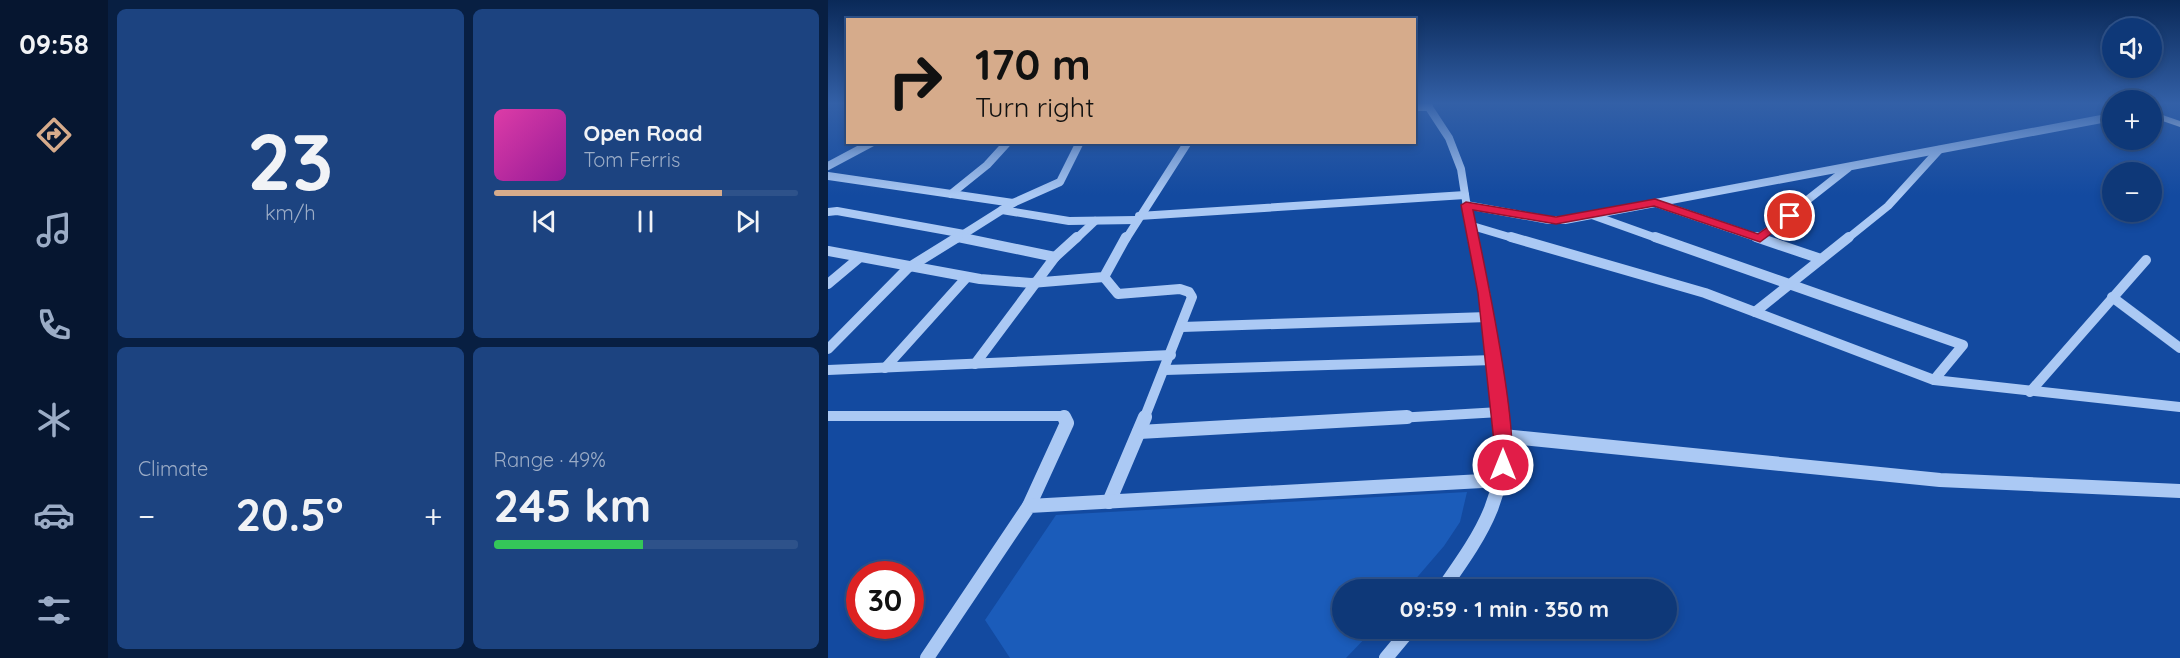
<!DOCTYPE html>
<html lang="en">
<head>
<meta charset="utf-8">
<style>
  :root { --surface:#0e3878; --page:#1c4380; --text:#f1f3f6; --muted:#9bacc6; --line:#2e528a; --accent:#d6ab8b }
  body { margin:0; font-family:Quicksand,sans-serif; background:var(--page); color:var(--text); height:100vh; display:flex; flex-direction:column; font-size:22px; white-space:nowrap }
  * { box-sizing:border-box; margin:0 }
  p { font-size:20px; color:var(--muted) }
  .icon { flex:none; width:33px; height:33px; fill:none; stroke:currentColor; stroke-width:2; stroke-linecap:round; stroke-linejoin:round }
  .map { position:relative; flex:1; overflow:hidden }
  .details { display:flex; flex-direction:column; gap:9px; padding:9px; background:#081f42; width:720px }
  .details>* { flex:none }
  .banner { position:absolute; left:18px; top:18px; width:570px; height:126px; border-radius:0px; box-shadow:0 3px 9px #0003,0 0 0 2px var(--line); background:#d6ab8b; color:#111; overflow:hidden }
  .fabs { position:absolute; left:1274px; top:18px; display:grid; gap:12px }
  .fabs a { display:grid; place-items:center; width:60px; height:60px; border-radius:50%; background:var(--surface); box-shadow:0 3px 9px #0003,0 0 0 2px var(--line); font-size:30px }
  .speed { position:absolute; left:18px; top:561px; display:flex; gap:12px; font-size:30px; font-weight:700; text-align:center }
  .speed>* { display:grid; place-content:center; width:78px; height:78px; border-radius:50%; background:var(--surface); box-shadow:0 3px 9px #0003,0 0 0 2px var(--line); line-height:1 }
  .speed .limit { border:9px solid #d22; background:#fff; color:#111 }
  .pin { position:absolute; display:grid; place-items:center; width:51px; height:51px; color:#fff; margin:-26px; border:3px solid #fff; border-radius:50%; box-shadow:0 2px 6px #0007 }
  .me { position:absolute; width:66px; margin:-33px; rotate:0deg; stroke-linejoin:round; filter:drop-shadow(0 0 4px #0008) }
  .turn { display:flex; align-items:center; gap:21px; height:126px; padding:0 30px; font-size:27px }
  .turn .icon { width:78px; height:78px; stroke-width:2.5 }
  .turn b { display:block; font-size:42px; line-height:51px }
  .big { font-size:45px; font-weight:700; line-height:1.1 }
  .details .card { flex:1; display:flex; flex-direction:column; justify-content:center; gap:9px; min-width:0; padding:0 21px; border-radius:9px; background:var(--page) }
  .details .dial { align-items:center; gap:0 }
  .dial b { font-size:78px; line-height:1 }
  .song { display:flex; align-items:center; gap:18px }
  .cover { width:72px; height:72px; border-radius:9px; background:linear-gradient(135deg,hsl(320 70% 55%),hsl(300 70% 35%)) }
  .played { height:6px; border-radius:3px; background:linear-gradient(90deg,var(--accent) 75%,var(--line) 75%) }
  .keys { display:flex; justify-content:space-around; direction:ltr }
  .heat { display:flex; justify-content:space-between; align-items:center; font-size:33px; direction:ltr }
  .charge { height:9px; border-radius:4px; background:linear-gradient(90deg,#34c759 49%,var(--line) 0) }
  .details .tiles { flex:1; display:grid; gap:9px; grid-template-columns:repeat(2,1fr) }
  .trip { position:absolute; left:504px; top:579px; width:345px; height:60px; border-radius:30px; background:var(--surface); box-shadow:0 3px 9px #0003,0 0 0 2px var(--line); font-weight:700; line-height:60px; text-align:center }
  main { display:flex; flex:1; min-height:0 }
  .dock { display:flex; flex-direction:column; width:108px; justify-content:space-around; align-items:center; background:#061630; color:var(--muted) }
  .dock .icon { width:42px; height:42px }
  .dock .selected { color:var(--accent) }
  .dock b { font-size:27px; color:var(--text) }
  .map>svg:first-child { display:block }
  .green { fill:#1b5cba }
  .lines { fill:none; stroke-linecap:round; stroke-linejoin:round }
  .minor-far2 { stroke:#abc9f4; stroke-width:8 }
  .minor-far1 { stroke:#abc9f4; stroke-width:10 }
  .minor { stroke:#abc9f4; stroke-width:14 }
  .major { fill:#f8fbff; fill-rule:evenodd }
  .route { fill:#e11d48; stroke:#92132f; stroke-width:1.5 }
</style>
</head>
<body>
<main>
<nav class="dock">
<b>09:58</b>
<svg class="icon selected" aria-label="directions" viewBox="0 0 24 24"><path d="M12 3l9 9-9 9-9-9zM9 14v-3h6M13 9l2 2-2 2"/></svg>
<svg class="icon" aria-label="music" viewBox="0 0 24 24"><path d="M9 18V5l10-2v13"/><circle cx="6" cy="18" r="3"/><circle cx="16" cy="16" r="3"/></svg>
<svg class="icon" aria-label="phone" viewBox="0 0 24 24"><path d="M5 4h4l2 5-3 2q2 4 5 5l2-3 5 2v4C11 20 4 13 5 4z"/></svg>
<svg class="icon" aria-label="climate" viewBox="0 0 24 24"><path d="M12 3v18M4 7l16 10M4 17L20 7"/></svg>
<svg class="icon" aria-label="car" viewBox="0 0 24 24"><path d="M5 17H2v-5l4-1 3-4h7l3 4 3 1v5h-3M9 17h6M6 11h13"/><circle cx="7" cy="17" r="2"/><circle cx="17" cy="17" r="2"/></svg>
<svg class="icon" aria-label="filters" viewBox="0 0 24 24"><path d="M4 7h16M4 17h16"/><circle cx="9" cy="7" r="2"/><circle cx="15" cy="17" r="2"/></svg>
</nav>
<section class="details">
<div class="tiles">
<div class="card dial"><b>23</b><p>km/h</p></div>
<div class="card">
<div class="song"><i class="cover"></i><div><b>Open Road</b><p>Tom Ferris</p></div></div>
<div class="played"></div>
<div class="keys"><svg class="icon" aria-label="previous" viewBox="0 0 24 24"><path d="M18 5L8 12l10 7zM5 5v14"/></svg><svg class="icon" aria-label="pause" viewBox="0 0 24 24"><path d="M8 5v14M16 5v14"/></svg><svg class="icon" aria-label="next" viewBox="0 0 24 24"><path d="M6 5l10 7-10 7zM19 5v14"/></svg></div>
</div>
<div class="card"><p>Climate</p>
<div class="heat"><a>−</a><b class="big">20.5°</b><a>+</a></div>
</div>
<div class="card"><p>Range · 49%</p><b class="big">245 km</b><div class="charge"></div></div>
</div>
</section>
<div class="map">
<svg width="1352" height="658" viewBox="0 0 1352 658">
  <rect width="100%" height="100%" fill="#134aa0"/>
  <path class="green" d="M639 492 632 522 616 546 579 589 514 590V628L546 629 518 658H182L157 620 228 515Z"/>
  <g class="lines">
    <g class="minor-far2">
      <path d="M598 103 621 138 633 169 644 239"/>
      <path d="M586 107H601"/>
      <path d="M0 166 45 142"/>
      <path d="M0 176 185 203"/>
      <path d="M123 194 159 165 180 142"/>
      <path d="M828 203 933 239"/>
      <path d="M638 205 721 220H737L1284 117"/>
      <path d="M174 210 241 221 308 220"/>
      <path d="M0 212 9 211 136 234"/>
      <path d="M764 215 831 239"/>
      <path d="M311 216 637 195"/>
      <path d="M641 225 688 239"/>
      <path d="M130 237 137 239"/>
      <path d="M931 238 1020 168"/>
      <path d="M128 239 185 203 232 182 252 142"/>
      <path d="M248 239 267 221"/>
      <path d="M298 239 360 142"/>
      <path d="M1019 239 1060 206 1111 150"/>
    </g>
    <g class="minor-far1">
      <path d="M130 237 227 257 147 364"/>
      <path d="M644 237 657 293 673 419"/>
      <path d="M683 237 877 293 1106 380 1352 407"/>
      <path d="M827 237 1135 345 1106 380"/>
      <path d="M928 237 993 259"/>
      <path d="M0 251 152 279 203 283 276 277 298 237"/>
      <path d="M227 257 249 237"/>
      <path d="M276 277 290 294 352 289 361 292 364 297 316 419"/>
      <path d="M0 284 31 258"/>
      <path d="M1284 297 1352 348"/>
      <path d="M927 312 1021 237"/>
      <path d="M354 327 660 317"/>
      <path d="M0 349 80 268 130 237"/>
      <path d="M57 368 139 277"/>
      <path d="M0 370 343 355"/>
      <path d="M337 370 666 360"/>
      <path d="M1202 392 1318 260"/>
      <path d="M0 416H235L237 419"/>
      <path d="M552 419 672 412"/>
    </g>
    <g class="minor">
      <path d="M311 432 579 417"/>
      <path d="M675 436 1112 480 1352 491"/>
      <path d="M281 502 317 417"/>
      <path d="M201 506 239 423 236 417"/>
      <path d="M614 590C656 530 682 494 673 417"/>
      <path d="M99 658 201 506 672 480"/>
      <path d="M558 658 583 628"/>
    </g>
    <path class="major" d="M1323 111 1352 121V127L1323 117Z"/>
  </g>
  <linearGradient id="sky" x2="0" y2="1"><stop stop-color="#0a2958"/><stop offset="0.53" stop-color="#3360a7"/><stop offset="1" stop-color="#3360a7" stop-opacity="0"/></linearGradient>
  <rect width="1352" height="195" fill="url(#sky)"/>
  <path class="route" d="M827 199 930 234 958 214 967 216 932 242 826 206 728 224 645 210C653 248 695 444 681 470H669L650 293 633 205 638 202 728 217Z"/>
</svg>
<div class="fabs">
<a><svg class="icon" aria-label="sound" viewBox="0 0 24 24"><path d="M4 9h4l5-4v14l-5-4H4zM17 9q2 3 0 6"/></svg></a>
<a>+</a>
<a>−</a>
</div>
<div class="speed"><div class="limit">30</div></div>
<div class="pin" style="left:962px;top:216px;background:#d93025"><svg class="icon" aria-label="arrive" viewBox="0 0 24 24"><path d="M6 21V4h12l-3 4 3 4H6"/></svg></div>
<svg class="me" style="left:675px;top:465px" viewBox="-20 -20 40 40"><circle r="17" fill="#e11d48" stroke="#fff" stroke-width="3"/><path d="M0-11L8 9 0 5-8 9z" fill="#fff"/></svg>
<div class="trip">09:59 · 1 min · 350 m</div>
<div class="banner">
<div class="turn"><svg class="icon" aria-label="right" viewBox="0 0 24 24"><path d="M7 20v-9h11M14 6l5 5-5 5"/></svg><div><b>170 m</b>Turn right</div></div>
</div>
</div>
</main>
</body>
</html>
